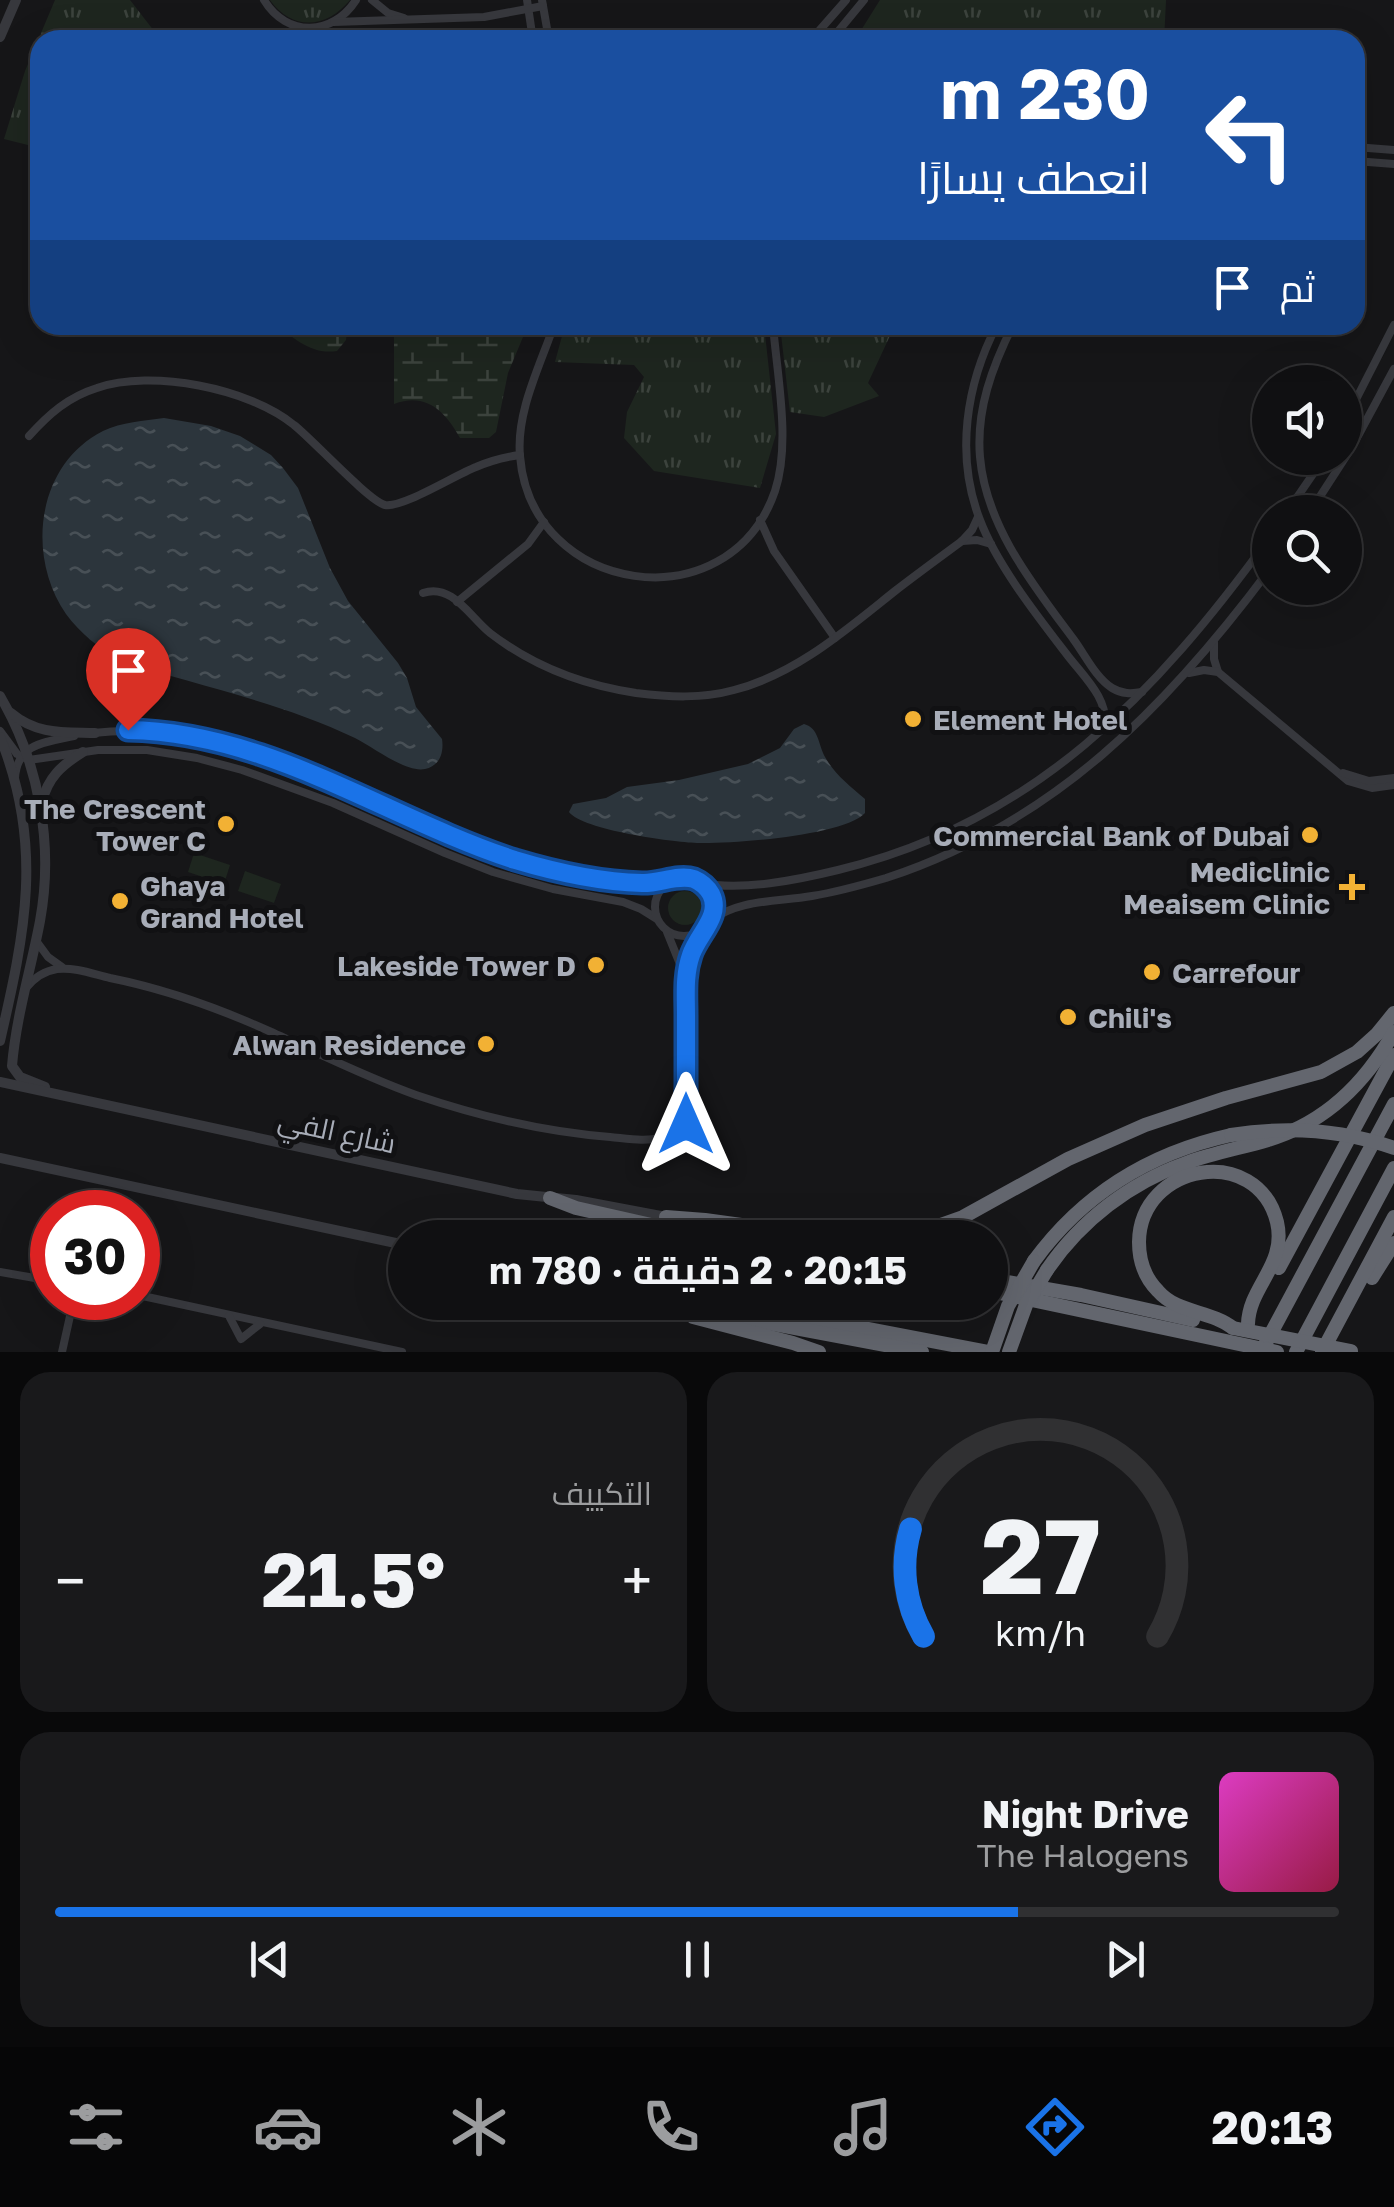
<!DOCTYPE html>
<html lang="ar">
<head>
<meta charset="utf-8">
<style>
  :root { --surface:#101012; --page:#19191b; --text:#f1f3f6; --muted:#9c9d9f; --line:#303032; --accent:#1a73e8 }
  body { margin:0; font-family:"Golos Text",Cairo,sans-serif; background:var(--page); color:var(--text); direction:rtl; height:100vh; display:flex; flex-direction:column; font-size:38px; white-space:nowrap }
  * { box-sizing:border-box; margin:0 }
  p { font-size:32px; color:var(--muted) }
  .icon { flex:none; width:55px; height:55px; fill:none; stroke:currentColor; stroke-width:2; stroke-linecap:round; stroke-linejoin:round }
  .map { position:relative; height:1352px; overflow:hidden; direction:ltr }
  .panel { display:flex; flex-direction:column; gap:20px; padding:20px; background:#09090a; flex:1 }
  .panel>* { flex:none }
  .top-card { position:absolute; left:30px; top:30px; width:1335px; height:305px; border-radius:30px; box-shadow:0 10px 40px #0002,0 0 0 2px var(--line); direction:rtl; background:#1a4fa0; color:#fff; overflow:hidden }
  .fabs { position:absolute; left:1252px; top:365px; display:grid; gap:20px }
  .fabs a { display:grid; place-items:center; width:110px; height:110px; border-radius:50%; background:var(--surface); box-shadow:0 10px 40px #0002,0 0 0 2px var(--line); font-size:50px }
  .speed { position:absolute; left:30px; top:1190px; display:flex; gap:20px; font-size:50px; font-weight:700; text-align:center }
  .speed>* { display:grid; place-content:center; width:130px; height:130px; border-radius:50%; background:var(--surface); box-shadow:0 10px 40px #0002,0 0 0 2px var(--line); line-height:1 }
  .speed .limit { border:15px solid #d22; background:#fff; color:#111 }
  .pin { position:absolute; display:grid; place-items:center; width:85px; height:85px; color:#fff; margin:-102px -42px; border-radius:50% 50% 50% 0; rotate:-45deg; box-shadow:0 0 10px #0007 }
  .pin .icon { rotate:45deg }
  .me { position:absolute; width:110px; margin:-55px; rotate:0deg; stroke-linejoin:round; filter:drop-shadow(0 0 8px #0008) }
  .turn { display:flex; align-items:center; gap:35px; height:210px; padding:0 50px; font-size:45px }
  .turn .icon { width:130px; height:130px; stroke-width:2.5 }
  .turn b { display:block; font-size:70px; line-height:85px }
  .then { display:flex; align-items:center; height:95px; padding:0 50px; background:#0003; gap:20px; font-size:38px }
  .big { font-size:75px; font-weight:700; line-height:1.1 }
  .panel .card { flex:1; display:flex; flex-direction:column; justify-content:center; gap:15px; min-width:0; padding:0 35px; border-radius:30px; background:var(--page) }
  .panel .dial { align-items:center; gap:0 }
  .dial svg { height:260px; overflow:visible; fill:none; stroke:var(--line); stroke-width:7; stroke-linecap:round; text-anchor:middle }
  .dial text { fill:var(--text); stroke:none }
  .song { display:flex; align-items:center; gap:30px }
  .cover { width:120px; height:120px; border-radius:15px; background:linear-gradient(135deg,hsl(310 70% 55%),hsl(340 70% 35%)) }
  .played { height:10px; border-radius:5px; background:linear-gradient(90deg,var(--accent) 75%,var(--line) 75%) }
  .keys { display:flex; justify-content:space-around; direction:ltr }
  .heat { display:flex; justify-content:space-between; align-items:center; font-size:55px; direction:ltr }
  .panel .tiles { flex:1; display:grid; gap:20px; grid-template-columns:1fr 1fr }
  .card:last-child { grid-column:span 2 }
  .trip { position:absolute; left:388px; top:1220px; width:620px; height:100px; border-radius:50px; background:var(--surface); box-shadow:0 10px 40px #0002,0 0 0 2px var(--line); font-weight:700; line-height:100px; text-align:center; direction:rtl }
  .menu { display:flex; height:160px; justify-content:space-around; align-items:center; background:#060607; color:var(--muted) }
  .menu .icon { width:70px; height:70px }
  .menu .current { color:var(--accent) }
  .menu b { font-size:45px; color:var(--text) }
  .map>svg:first-child { display:block }
  .grass { fill:url(#grass-tufts) }
  .wetland { fill:url(#wetland-marsh) }
  .garden { fill:#1e261f }
  .water { fill:url(#water-ripples) }
  .lines { fill:none; stroke-linecap:round; stroke-linejoin:round }
  .minor { stroke:#37383d; stroke-width:8 }
  .tertiary { stroke:#37383d; stroke-width:10 }
  .motorway { stroke:#63666e; stroke-width:14 }
  .motorway-bridge { stroke:#63666e; stroke-width:14 }
  .route-casing { stroke:#114b97; stroke-width:25 }
  .route { stroke:#1a73e8; stroke-width:18 }
  .poi-dot { fill:#f2b134; stroke:#111113; stroke-width:4 }
  .labels { text-anchor:middle; dominant-baseline:central; stroke-width:10; stroke-linejoin:round; paint-order:stroke }
  .poi-label { font-size:28px; font-weight:bold; fill:#a8adb8; stroke:#111113; text-anchor:end }
  .street-label { font-size:28px; fill:#a8adb8; stroke:#111113 }
</style>
</head>
<body>
<div class="map">
<svg width="1394" height="1352" viewBox="0 0 1394 1352">
  <defs>
    <pattern id="grass-tufts" width="24" height="20" patternUnits="userSpaceOnUse" patternTransform="scale(2.5)"><rect width="24" height="20" fill="#1e261f"/><path d="M3 7l-1-3M5 7V3M7 7l1-3M15 17l-1-3M17 17v-4M19 17l1-3" fill="none" stroke="#3c433d"/></pattern>
    <pattern id="wetland-marsh" width="20" height="14" patternUnits="userSpaceOnUse" patternTransform="scale(2.5)"><rect width="20" height="14" fill="#1e261f"/><path d="M1 5h8M5 5V1M11 12h8M15 12V8" fill="none" stroke="#3c433d"/></pattern>
    <pattern id="water-ripples" width="26" height="14" patternUnits="userSpaceOnUse" patternTransform="scale(2.5)"><rect width="26" height="14" fill="#2c353c"/><path d="M2 4q2-2 4 0t4 0M15 11q2-2 4 0t4 0" fill="none" stroke="#485056"/></pattern>
  </defs>
  <rect width="100%" height="100%" fill="#161618"/>
  <g class="grass">
    <path d="M55 0H130L161 40H40V148L4 139 25 71Z"/>
    <path d="M270 0H350C327 28 293 32 270 0Z"/>
    <path d="M880 0H1166L1164 40H855Z"/>
    <path d="M565 325H764L776 434 760 488 654 471 624 438 627 412 644 377 634 365 555 362Z"/>
    <path d="M780 325H895L868 383 879 396 824 417 790 412Z"/>
  </g>
  <g class="wetland">
    <path d="M275 325H348L346 340 337 351C311 355 295 338 275 325Z"/>
    <path d="M399 325H528L508 373 496 432 489 438H460C445 411 426 392 394 404V334Z"/>
  </g>
  <g class="garden">
    <path d="M194 853 230 865 224 884 188 872Z"/>
    <path d="M245 871 281 884 274 903 238 891Z"/>
    <circle cx="685" cy="908" r="17"/>
  </g>
  <g class="water">
    <path d="M164 418 211 426 240 436 271 455 283 468 298 488 330 568 348 601 398 663 407 678 416 707 442 739C444 752 440 766 425 769 406 773 373 747 355 738 281 702 197 686 119 660 99 648 80 633 66 614 26 556 36 465 103 431 122 422 144 421 164 418Z"/>
    <path d="M804 724C819 728 818 744 825 757 835 775 849 785 865 799V813C844 836 730 844 697 843 672 842 583 830 569 812L573 804 606 798 627 787 679 780 748 764 780 748 794 729Z"/>
  </g>
  <g class="lines">
    <g class="minor">
      <path d="M264 0C287 38 333 36 356 0"/>
      <path d="M372 0 388 13 404 18"/>
      <path d="M527 0 533 40"/>
      <path d="M542 0 549 40"/>
      <path d="M334 22 484 17 543 6"/>
      <path d="M811 40 846 0"/>
      <path d="M831 40 864 0"/>
      <path d="M1355 147 1394 150"/>
      <path d="M1355 161 1394 164"/>
      <path d="M554 325C540 366 516 412 520 456 531 595 729 625 775 491 791 443 777 375 773 325"/>
      <path d="M997 325C966 384 955 456 980 520 997 565 1038 617 1068 656 1085 678 1109 699 1105 729"/>
      <path d="M1013 325C992 367 976 410 980 457 986 527 1034 586 1074 640 1085 655 1096 678 1112 688 1122 694 1131 694 1142 692"/>
      <path d="M1345 421 1394 325"/>
      <path d="M29 436C49 414 68 397 97 388 151 369 249 388 294 425 312 439 369 501 385 505 403 508 455 475 476 467 490 461 505 457 520 455"/>
      <path d="M1287 512 1324 458"/>
      <path d="M1310 512 1352 447 1394 369"/>
      <path d="M760 520 774 551 835 638"/>
      <path d="M962 541 977 540 991 544"/>
      <path d="M423 593C452 583 470 617 490 633 534 667 582 685 636 693 668 697 702 699 734 690 796 674 846 630 895 591 917 574 939 558 962 541L972 530 978 517"/>
      <path d="M457 602 528 544 544 522"/>
      <path d="M1214 642V659L1218 672"/>
      <path d="M1189 673 1204 670 1218 672 1348 781 1372 788 1394 785"/>
      <path d="M0 731 17 754 29 760 98 750H147L197 758 242 770 333 803 445 853 493 872 553 889 623 902 641 909 657 919"/>
      <path d="M93 733C272 712 419 851 589 876 617 881 643 886 672 880"/>
      <path d="M1343 773 1369 781 1394 778"/>
      <path d="M15 778C17 743 46 742 74 736"/>
      <circle cx="684" cy="907" r="29"/>
      <path d="M701 883C743 891 797 880 838 870 1034 823 1156 694 1270 537"/>
      <path d="M710 921C739 899 777 902 812 896 837 892 862 885 886 878 1054 823 1167 707 1270 569"/>
      <path d="M667 932 684 974"/>
      <path d="M37 942 48 957 62 967"/>
      <path d="M26 988C34 978 44 971 57 969 75 967 93 974 110 978 165 989 218 1008 269 1031 318 1053 365 1077 416 1095 478 1116 545 1132 610 1137 643 1140 675 1148 685 1108 687 1050 675 985 701 932"/>
      <path d="M657 1143C674 1142 684 1132 689 1116"/>
      <path d="M0 1272 52 1281"/>
      <path d="M138 1295 402 1352"/>
      <path d="M229 1316 241 1339 260 1324"/>
      <path d="M62 1352 74 1298"/>
    </g>
    <g class="tertiary">
      <path d="M0 37 16 0"/>
      <path d="M0 696C39 762 54 845 40 921 31 969 16 1017 12 1066L20 1077 45 1087"/>
      <path d="M11 713C37 735 64 732 95 733"/>
      <path d="M0 737C44 845 25 933 0 1041"/>
      <path d="M42 802C48 777 62 765 83 752"/>
      <path d="M0 1082 517 1194 576 1200 666 1217"/>
      <path d="M0 1158 405 1245"/>
    </g>
    <g class="motorway">
      <path d="M550 1198 576 1208 709 1238"/>
      <path d="M666 1217 705 1220 838 1238"/>
      <path d="M894 1238 915 1234 963 1217 1068 1159 1145 1125 1226 1098 1321 1072 1357 1052 1377 1034 1394 1013"/>
      <path d="M1034 1261C1083 1194 1150 1153 1231 1135"/>
      <path d="M1279 1268 1394 1055"/>
      <path d="M1047 1270C1081 1220 1130 1183 1186 1163 1213 1153 1241 1148 1268 1140 1325 1123 1366 1082 1394 1032"/>
      <path d="M1372 1278 1394 1243"/>
      <path d="M990 1279 1081 1295 1193 1320"/>
      <path d="M728 1302 989 1352"/>
      <path d="M649 1304 694 1309 922 1352"/>
      <path d="M693 1317 793 1343 819 1352"/>
      <path d="M1233 1328C1210 1310 1178 1314 1158 1291 1145 1278 1139 1260 1139 1242 1140 1163 1257 1143 1277 1222 1287 1265 1249 1286 1248 1324"/>
      <path d="M1261 1352 1394 1104"/>
      <path d="M1296 1352 1394 1168"/>
      <path d="M1322 1352 1394 1217"/>
    </g>
    <g class="motorway-bridge">
      <path d="M1231 1135C1287 1126 1340 1129 1394 1148"/>
      <path d="M990 1291 1277 1352"/>
      <path d="M1233 1328 1351 1351"/>
      <path d="M992 1352 1008 1306 1034 1261"/>
      <path d="M1009 1352 1026 1305 1047 1270"/>
    </g>
  </g>
  <g class="lines">
    <g class="route-casing">
      <path id="route" d="M128 730C269 732 386 818 515 860 555 872 600 882 642 883 658 884 678 874 694 879 701 882 707 887 711 894 722 916 698 934 691 955 684 975 686 995 686 1015 686 1043 686 1071 686 1099L688 1116 686 1124"/>
    </g>
    <use href="#route" class="route"/>
  </g>
  <g class="poi-dot">
    <circle cx="913" cy="719" r="10"/>
    <circle cx="226" cy="824" r="10"/>
    <circle cx="1310" cy="835" r="10"/>
    <path d="M1347 872h10v10h10v10h-10v10h-10v-10h-10v-10h10z"/>
    <circle cx="120" cy="901" r="10"/>
    <circle cx="596" cy="965" r="10"/>
    <circle cx="1152" cy="972" r="10"/>
    <circle cx="1068" cy="1017" r="10"/>
    <circle cx="486" cy="1044" r="10"/>
  </g>
  <g class="labels">
    <g class="poi-label">
      <text x="933" y="719" text-anchor="start">Element Hotel</text>
      <text x="206" y="808">The Crescent<tspan x="206" dy="32">Tower C</tspan></text>
      <text x="1290" y="835">Commercial Bank of Dubai</text>
      <text x="1330" y="871">Mediclinic<tspan x="1330" dy="32">Meaisem Clinic</tspan></text>
      <text x="140" y="885" text-anchor="start">Ghaya<tspan x="140" dy="32">Grand Hotel</tspan></text>
      <text x="576" y="965">Lakeside Tower D</text>
      <text x="1172" y="972" text-anchor="start">Carrefour</text>
      <text x="1088" y="1017" text-anchor="start">Chili's</text>
      <text x="466" y="1044">Alwan Residence</text>
    </g>
    <g class="street-label">
      <text transform="translate(337 1131) rotate(12)">شارع الفي</text>
    </g>
  </g>
</svg>
<div class="fabs">
<a><svg class="icon" aria-label="sound" viewBox="0 0 24 24"><path d="M4 9h4l5-4v14l-5-4H4zM17 9q2 3 0 6"/></svg></a>
<a><svg class="icon" aria-label="search" viewBox="0 0 24 24"><circle cx="10" cy="10" r="6"/><path d="M15 15l6 6"/></svg></a>
</div>
<div class="speed"><div class="limit">30</div></div>
<div class="pin" style="left:128px;top:730px;background:#d93025"><svg class="icon" aria-label="arrive" viewBox="0 0 24 24"><path d="M6 21V4h12l-3 4 3 4H6"/></svg></div>
<svg class="me" style="left:686px;top:1124px" viewBox="-20 -20 40 40"><path d="M0-17L14 15 0 8-14 15z" fill="#1a73e8" stroke="#fff" stroke-width="4"/></svg>
<div class="trip">20:15 · 2 دقيقة · 780 m</div>
<div class="top-card">
<div class="turn"><svg class="icon" aria-label="left" viewBox="0 0 24 24"><path d="M17 20v-9H6M10 6l-5 5 5 5"/></svg><div><b>230 m</b>انعطف يسارًا</div></div>
<div class="then">ثم<svg class="icon" aria-label="arrive" viewBox="0 0 24 24"><path d="M6 21V4h12l-3 4 3 4H6"/></svg></div>
</div>
</div>
<section class="panel">
<div class="tiles">
<div class="card dial"><svg viewBox="0 0 100 80">
<path d="M14 69A42 42 0 1 1 86 69"/>
<path d="M14 69A42 42 0 0 1 10 36" stroke="#1a73e8"/>
<text x="50" y="56" font-size="32" font-weight="700">27</text>
<text x="50" y="72" font-size="11">km/h</text>
</svg></div>
<div class="card"><p>التكييف</p>
<div class="heat"><a>−</a><b class="big">21.5°</b><a>+</a></div>
</div>
<div class="card">
<div class="song"><i class="cover"></i><div><b>Night Drive</b><p>The Halogens</p></div></div>
<div class="played"></div>
<div class="keys"><svg class="icon" aria-label="previous" viewBox="0 0 24 24"><path d="M18 5L8 12l10 7zM5 5v14"/></svg><svg class="icon" aria-label="pause" viewBox="0 0 24 24"><path d="M8 5v14M16 5v14"/></svg><svg class="icon" aria-label="next" viewBox="0 0 24 24"><path d="M6 5l10 7-10 7zM19 5v14"/></svg></div>
</div>
</div>
</section>
<nav class="menu">
<b>20:13</b>
<svg class="icon current" aria-label="directions" viewBox="0 0 24 24"><path d="M12 3l9 9-9 9-9-9zM9 14v-3h6M13 9l2 2-2 2"/></svg>
<svg class="icon" aria-label="music" viewBox="0 0 24 24"><path d="M9 18V5l10-2v13"/><circle cx="6" cy="18" r="3"/><circle cx="16" cy="16" r="3"/></svg>
<svg class="icon" aria-label="phone" viewBox="0 0 24 24"><path d="M5 4h4l2 5-3 2q2 4 5 5l2-3 5 2v4C11 20 4 13 5 4z"/></svg>
<svg class="icon" aria-label="climate" viewBox="0 0 24 24"><path d="M12 3v18M4 7l16 10M4 17L20 7"/></svg>
<svg class="icon" aria-label="car" viewBox="0 0 24 24"><path d="M5 17H2v-5l4-1 3-4h7l3 4 3 1v5h-3M9 17h6M6 11h13"/><circle cx="7" cy="17" r="2"/><circle cx="17" cy="17" r="2"/></svg>
<svg class="icon" aria-label="filters" viewBox="0 0 24 24"><path d="M4 7h16M4 17h16"/><circle cx="9" cy="7" r="2"/><circle cx="15" cy="17" r="2"/></svg>
</nav>
</body>
</html>
